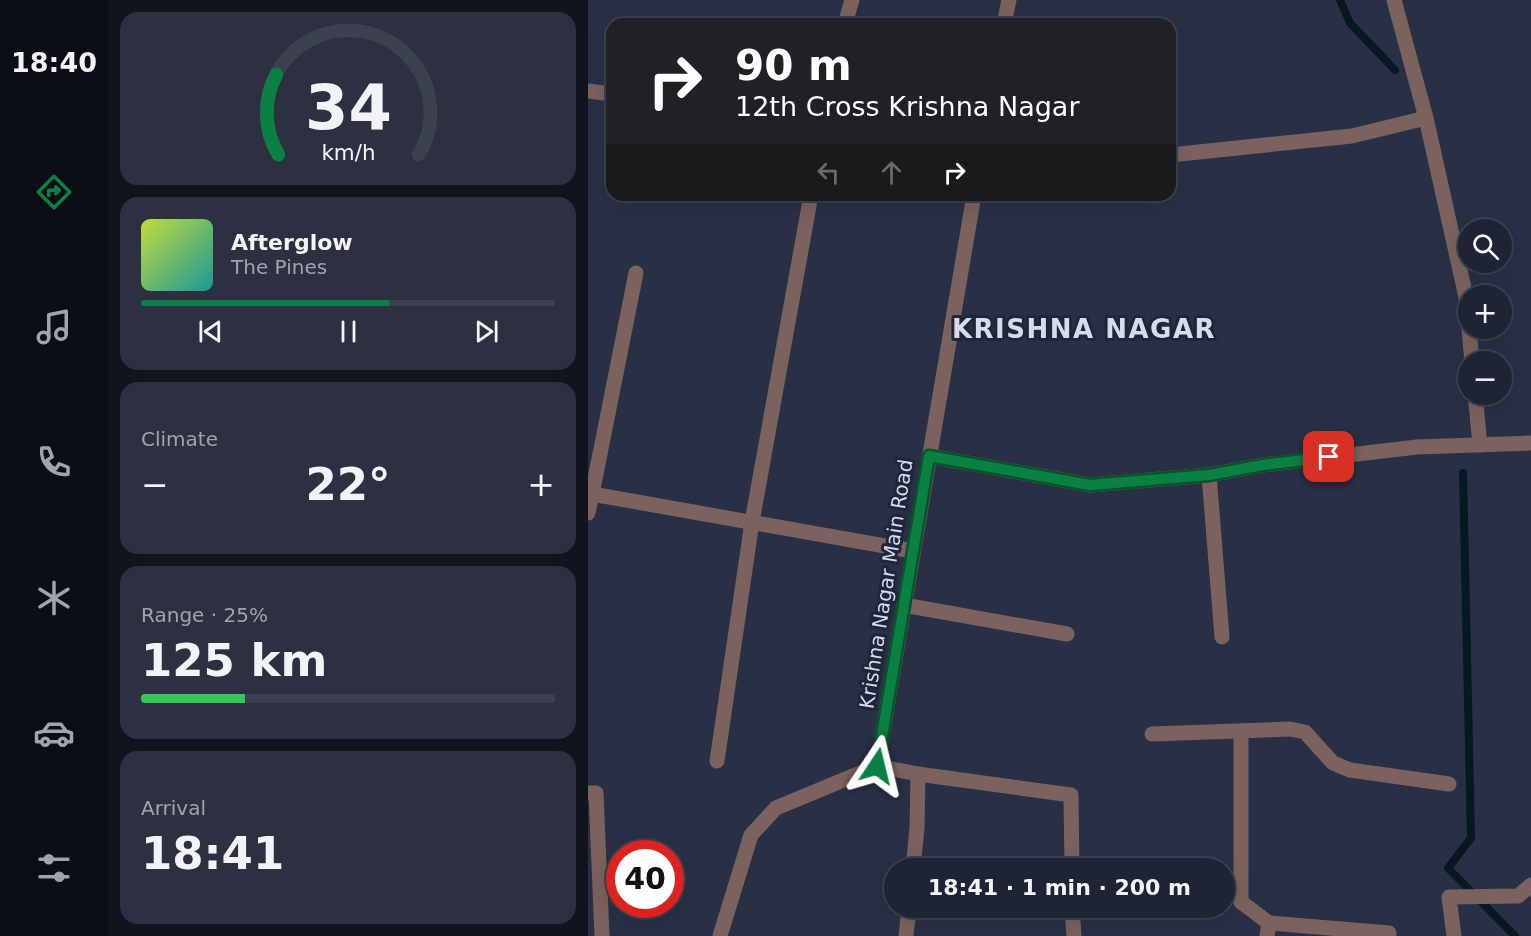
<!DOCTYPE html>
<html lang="en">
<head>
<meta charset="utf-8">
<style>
  :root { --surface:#1f2434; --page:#2c3040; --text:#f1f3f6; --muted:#a1a4ac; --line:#3c414f; --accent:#0b8043 }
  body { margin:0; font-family:"DejaVu Sans",sans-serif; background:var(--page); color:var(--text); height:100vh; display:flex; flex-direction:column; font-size:22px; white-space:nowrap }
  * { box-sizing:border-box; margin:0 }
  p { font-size:20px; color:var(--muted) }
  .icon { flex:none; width:33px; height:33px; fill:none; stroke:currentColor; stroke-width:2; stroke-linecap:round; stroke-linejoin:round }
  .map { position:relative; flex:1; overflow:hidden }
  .sheet { display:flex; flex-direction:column; gap:12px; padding:12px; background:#11141d; width:480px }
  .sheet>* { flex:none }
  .hud { position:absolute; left:18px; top:18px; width:570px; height:183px; border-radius:18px; box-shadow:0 6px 24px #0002,0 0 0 2px var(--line); background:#202124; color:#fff; overflow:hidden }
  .buttons { position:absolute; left:870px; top:219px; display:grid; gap:12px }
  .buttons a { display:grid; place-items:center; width:54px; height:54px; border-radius:50%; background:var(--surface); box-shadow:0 6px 24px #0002,0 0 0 2px var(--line); font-size:30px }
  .speed { position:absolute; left:18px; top:840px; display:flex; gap:12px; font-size:30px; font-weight:700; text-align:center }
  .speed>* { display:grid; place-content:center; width:78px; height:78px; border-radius:50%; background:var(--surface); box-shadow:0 6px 24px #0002,0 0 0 2px var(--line); line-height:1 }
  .speed .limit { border:9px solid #d22; background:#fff; color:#111 }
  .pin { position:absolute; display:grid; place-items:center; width:51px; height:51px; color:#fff; margin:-26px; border-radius:12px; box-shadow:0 3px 9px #0006 }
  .me { position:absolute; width:66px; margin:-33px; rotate:10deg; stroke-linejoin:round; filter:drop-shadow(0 0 4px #0008) }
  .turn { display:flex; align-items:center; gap:21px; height:126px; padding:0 30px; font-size:27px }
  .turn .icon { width:78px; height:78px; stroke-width:2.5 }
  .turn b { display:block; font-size:42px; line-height:51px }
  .lanes { display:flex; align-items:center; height:57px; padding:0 30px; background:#0003; justify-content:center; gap:30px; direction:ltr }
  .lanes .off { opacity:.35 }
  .big { font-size:45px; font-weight:800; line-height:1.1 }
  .sheet .card { flex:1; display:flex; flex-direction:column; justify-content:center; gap:9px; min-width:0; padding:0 21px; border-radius:18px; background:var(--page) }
  .sheet .dial { align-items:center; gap:0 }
  .dial svg { height:156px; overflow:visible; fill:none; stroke:var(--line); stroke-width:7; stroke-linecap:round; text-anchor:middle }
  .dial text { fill:var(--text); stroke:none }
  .song { display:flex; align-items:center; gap:18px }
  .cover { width:72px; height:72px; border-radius:9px; background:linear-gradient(135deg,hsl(70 70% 55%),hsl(180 70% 35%)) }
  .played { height:6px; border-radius:3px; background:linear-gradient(90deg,var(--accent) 60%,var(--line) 60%) }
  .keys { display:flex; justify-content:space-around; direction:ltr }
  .heat { display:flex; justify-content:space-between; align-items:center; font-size:33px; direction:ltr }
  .charge { height:9px; border-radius:4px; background:linear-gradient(90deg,#34c759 25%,var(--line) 0) }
  .trip { position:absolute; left:296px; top:858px; width:351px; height:60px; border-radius:30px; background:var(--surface); box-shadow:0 6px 24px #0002,0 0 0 2px var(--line); font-weight:800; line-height:60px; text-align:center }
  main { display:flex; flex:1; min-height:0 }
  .tabs { display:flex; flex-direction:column; width:108px; justify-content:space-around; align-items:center; background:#0c0e15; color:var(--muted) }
  .tabs .icon { width:42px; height:42px }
  .tabs .selected { color:var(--accent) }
  .tabs b { font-size:27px; color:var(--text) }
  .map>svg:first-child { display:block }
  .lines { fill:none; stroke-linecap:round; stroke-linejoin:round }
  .stream { stroke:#061820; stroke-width:8 }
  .minor { stroke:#7b625e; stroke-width:15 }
  .route-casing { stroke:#07532c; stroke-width:15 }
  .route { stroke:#0b8043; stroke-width:10 }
  .labels { text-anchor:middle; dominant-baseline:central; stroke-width:6; stroke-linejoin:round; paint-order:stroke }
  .street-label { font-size:20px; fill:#d7dceb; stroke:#1f263b }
  .district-label { font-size:26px; font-weight:bold; letter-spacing:1.5px; fill:#d7dceb; stroke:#1f263b }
</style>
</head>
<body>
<main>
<nav class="tabs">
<b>18:40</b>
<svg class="icon selected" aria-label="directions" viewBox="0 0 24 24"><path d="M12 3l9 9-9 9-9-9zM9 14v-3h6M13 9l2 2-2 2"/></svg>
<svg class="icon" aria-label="music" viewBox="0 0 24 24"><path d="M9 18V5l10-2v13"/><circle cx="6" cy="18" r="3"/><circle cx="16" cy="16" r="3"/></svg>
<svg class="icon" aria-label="phone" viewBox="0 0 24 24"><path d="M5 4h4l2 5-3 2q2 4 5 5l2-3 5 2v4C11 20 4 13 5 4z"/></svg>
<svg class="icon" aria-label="climate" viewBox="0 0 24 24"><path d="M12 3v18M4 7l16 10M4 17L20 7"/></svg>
<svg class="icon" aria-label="car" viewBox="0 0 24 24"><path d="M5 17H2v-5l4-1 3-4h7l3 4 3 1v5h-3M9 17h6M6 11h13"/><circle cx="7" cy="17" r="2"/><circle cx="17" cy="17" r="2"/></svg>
<svg class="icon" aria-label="filters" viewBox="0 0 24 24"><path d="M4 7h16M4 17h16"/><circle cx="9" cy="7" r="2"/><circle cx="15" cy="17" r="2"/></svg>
</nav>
<section class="sheet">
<div class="card dial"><svg viewBox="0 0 100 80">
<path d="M14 69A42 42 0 1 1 86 69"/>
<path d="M14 69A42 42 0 0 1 13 28" stroke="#0b8043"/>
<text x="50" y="56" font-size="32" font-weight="700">34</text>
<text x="50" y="72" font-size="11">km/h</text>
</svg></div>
<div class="card">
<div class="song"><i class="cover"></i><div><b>Afterglow</b><p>The Pines</p></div></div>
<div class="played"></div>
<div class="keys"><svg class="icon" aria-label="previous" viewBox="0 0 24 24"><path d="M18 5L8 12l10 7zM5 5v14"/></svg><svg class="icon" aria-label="pause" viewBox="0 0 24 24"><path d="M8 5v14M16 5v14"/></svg><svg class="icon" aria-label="next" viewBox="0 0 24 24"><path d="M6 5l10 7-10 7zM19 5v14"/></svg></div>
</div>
<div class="card"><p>Climate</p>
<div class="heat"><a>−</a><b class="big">22°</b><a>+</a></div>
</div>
<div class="card"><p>Range · 25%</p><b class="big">125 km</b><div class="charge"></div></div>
<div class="card"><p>Arrival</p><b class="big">18:41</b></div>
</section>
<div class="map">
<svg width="943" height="936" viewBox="0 0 943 936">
  <rect width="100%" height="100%" fill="#293046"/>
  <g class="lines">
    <g class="stream">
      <path d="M752 0 762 23 807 70"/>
      <path d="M875 473 883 838 860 868 927 936"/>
    </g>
    <g class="minor">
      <path d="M806 0 838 118 878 297 880 324"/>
      <path d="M257 24 264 0"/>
      <path d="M416 24 421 0"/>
      <path d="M0 91 24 94"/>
      <path d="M582 155 764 136 838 118"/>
      <path d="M48 273 4 494 325 551"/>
      <path d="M881 328 884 362"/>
      <path d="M887 394 892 445"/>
      <path d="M341 456 502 485 621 475 675 465 829 447 943 443"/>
      <path d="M621 475 634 637"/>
      <path d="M0 494H4L0 513"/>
      <path d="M316 605 479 634"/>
      <path d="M653 731V902L681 923"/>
      <path d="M564 734 702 729 717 732 745 763 762 770 861 784"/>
      <path d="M129 761 164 522 223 195"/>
      <path d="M289 766 330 774 329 828 325 868"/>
      <path d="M330 774 483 795 484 868"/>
      <path d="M0 793H8L14 936"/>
      <path d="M484 908 486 936"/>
      <path d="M132 936 163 835 188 808 289 766 386 195"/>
      <path d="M318 936 321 908"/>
      <path d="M679 936 681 923 801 933V936"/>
      <path d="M866 936 861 897 930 896 943 885"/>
    </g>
  </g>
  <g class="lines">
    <g class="route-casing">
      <path id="route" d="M289 766 341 456 502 485 621 475 675 465 741 457"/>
    </g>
    <use href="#route" class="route"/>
  </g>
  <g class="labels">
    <g class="street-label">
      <text transform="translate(298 584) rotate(-81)">Krishna Nagar Main Road</text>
    </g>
    <g class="district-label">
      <text x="496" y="329">KRISHNA NAGAR</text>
    </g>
  </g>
</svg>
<div class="buttons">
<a><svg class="icon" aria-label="search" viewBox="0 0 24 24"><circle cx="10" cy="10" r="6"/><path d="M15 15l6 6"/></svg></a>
<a>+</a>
<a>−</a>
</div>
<div class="speed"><div class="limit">40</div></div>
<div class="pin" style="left:741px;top:457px;background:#d93025"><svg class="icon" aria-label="arrive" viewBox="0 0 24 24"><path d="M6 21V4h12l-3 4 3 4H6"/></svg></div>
<svg class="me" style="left:289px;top:766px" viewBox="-20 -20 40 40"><path d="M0-17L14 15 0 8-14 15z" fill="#0b8043" stroke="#fff" stroke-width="4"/></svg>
<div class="trip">18:41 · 1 min · 200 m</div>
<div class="hud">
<div class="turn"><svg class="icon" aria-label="right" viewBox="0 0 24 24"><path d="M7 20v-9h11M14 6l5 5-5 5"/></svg><div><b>90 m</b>12th Cross Krishna Nagar</div></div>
<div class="lanes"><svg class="icon off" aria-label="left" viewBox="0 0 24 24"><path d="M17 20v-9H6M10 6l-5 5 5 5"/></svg><svg class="icon off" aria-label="ahead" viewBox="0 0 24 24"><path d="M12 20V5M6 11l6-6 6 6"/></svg><svg class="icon" aria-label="right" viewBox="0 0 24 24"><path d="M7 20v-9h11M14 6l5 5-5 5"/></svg></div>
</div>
</div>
</main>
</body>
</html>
